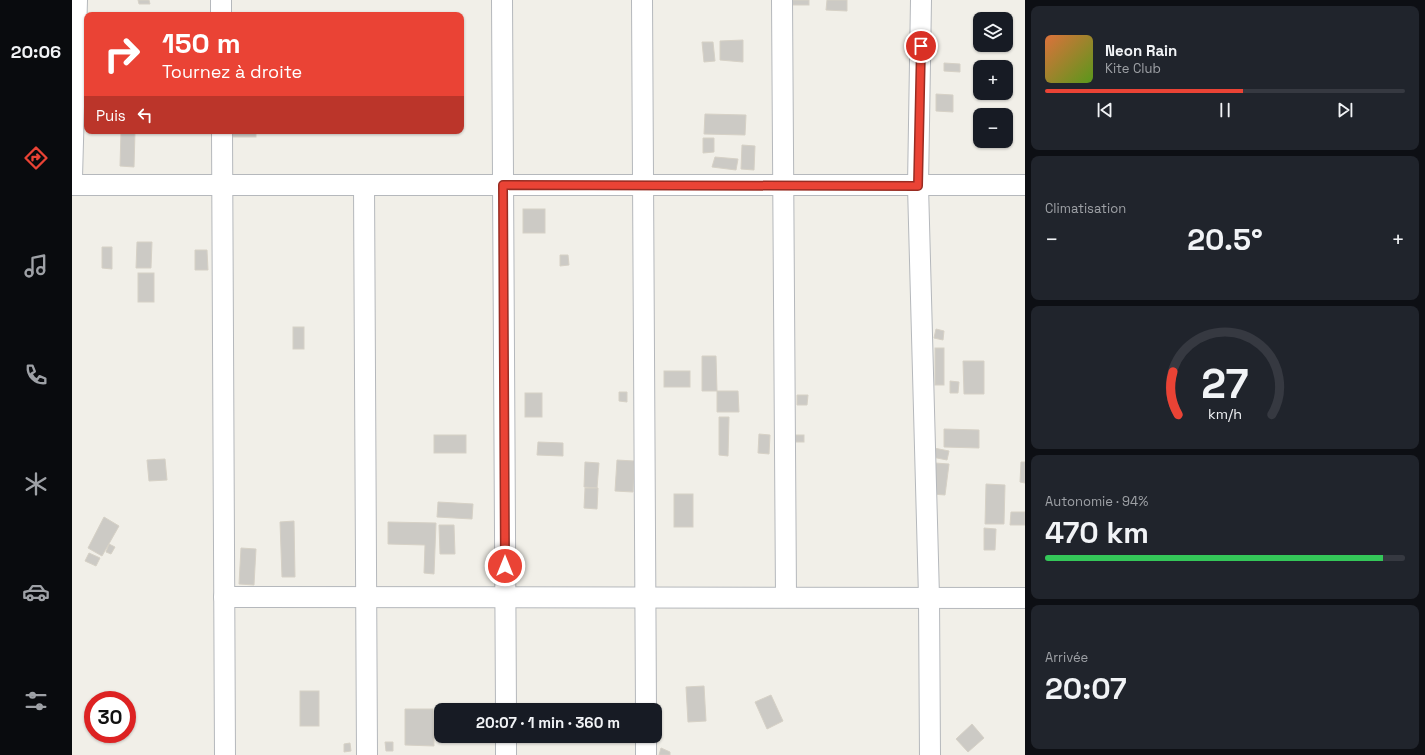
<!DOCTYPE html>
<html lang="fr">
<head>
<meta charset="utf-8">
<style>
  :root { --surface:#171b24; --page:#20242c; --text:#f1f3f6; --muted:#9ea1a6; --line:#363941; --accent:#ea4335 }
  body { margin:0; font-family:"Space Grotesk",sans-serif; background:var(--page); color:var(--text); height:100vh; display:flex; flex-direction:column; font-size:15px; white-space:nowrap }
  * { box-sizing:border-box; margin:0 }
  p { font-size:13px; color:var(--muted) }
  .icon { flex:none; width:22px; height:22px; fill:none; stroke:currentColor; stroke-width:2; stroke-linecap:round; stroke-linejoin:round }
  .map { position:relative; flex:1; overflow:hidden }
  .panel { display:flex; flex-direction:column; gap:6px; padding:6px; background:#0d0f14; width:400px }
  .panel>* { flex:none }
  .hud { position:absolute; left:12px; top:12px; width:380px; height:122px; border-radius:8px; box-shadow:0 1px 3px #0004; background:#ea4335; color:#fff; overflow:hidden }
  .fabs { position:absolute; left:901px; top:12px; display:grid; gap:8px }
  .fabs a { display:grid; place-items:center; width:40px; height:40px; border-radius:8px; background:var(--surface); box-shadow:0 1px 3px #0004; font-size:20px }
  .speed { position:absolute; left:12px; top:691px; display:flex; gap:8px; font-size:20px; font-weight:700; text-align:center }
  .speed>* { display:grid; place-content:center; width:52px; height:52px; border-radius:50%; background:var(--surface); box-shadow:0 1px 3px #0004; line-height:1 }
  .speed .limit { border:6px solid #d22; background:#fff; color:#111 }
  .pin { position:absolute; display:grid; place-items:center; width:34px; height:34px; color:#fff; margin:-17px; border:2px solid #fff; border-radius:50%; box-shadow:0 1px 4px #0007 }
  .me { position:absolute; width:44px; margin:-22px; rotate:0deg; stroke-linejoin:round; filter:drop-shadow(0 0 3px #0008) }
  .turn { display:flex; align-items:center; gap:14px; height:84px; padding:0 12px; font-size:18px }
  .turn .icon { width:52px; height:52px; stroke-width:2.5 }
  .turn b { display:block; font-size:28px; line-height:34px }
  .then { display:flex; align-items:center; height:38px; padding:0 12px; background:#0003; gap:8px; font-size:15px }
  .big { font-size:30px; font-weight:600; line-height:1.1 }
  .panel .tile { flex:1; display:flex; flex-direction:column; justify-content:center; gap:6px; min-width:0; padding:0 14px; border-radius:8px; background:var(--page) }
  .panel .dial { align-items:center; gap:0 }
  .dial svg { height:104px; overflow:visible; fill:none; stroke:var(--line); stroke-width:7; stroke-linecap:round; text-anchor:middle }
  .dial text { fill:var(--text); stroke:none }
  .song { display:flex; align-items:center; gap:12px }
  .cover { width:48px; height:48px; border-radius:6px; background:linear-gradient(135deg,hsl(20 70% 55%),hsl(90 70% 35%)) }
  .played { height:4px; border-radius:2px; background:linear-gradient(90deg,var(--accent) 55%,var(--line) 55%) }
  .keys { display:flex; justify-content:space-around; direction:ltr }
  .heat { display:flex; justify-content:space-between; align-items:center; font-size:22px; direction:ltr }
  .charge { height:6px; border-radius:3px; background:linear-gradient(90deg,#34c759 94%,var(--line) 0) }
  .trip { position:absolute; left:362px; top:703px; width:228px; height:40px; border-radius:8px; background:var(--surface); box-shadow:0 1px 3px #0004; font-weight:600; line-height:40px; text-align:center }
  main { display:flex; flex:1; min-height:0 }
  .dock { display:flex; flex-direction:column; width:72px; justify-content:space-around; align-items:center; background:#090b0e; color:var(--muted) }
  .dock .icon { width:28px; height:28px }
  .dock .on { color:var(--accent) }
  .dock b { font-size:18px; color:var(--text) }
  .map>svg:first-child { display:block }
  .building { fill:#cccac5; stroke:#d6d1c6 }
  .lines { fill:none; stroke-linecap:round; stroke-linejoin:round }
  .minor-casing { stroke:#b5b8bc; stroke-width:22 }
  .minor { stroke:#fff; stroke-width:20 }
  .route-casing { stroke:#982c22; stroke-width:10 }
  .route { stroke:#ea4335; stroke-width:7 }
</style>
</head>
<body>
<main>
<nav class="dock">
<b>20:06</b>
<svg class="icon on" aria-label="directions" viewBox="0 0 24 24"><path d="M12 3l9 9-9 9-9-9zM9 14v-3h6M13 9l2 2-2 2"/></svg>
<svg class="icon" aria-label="music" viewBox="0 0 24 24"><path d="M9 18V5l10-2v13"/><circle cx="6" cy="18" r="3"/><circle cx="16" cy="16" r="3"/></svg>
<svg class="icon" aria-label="phone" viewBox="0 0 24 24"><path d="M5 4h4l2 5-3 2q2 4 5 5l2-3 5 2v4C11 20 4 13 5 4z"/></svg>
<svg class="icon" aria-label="climate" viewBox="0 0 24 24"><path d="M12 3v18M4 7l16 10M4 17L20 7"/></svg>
<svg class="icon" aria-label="car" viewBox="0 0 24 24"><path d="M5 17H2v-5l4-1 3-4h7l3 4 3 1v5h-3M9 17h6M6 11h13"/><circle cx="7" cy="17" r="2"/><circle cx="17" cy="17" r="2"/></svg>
<svg class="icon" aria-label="filters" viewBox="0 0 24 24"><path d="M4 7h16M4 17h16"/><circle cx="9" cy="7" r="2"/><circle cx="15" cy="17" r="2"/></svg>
</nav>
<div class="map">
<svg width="953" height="755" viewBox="0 0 953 755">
  <rect width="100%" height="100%" fill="#f1efe8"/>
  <g class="building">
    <path d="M66 0H77L78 4H67Z"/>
    <rect x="720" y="0" width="17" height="5"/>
    <path d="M755 0H775V11L754 10Z"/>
    <path d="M671 40V62L648 60V41Z"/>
    <path d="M630 42H641L643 61 632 62Z"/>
    <path d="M872 63 888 64V72L872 71Z"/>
    <path d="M864 94 881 95V112L864 111Z"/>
    <path d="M633 114 674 115 673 135 632 134Z"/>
    <path d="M49 131H63L62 167 48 166Z"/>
    <rect x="159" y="131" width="25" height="6"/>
    <path d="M631 138H642V152L631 153Z"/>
    <path d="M670 145 683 146 682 170 669 169Z"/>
    <path d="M643 157 666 159 664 170 640 167Z"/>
    <rect x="451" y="209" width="22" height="24"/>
    <path d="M65 242H80L79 268H64Z"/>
    <path d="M30 247H40V269L30 268Z"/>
    <path d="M123 250H135L136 270H123Z"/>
    <path d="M488 255H496L497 265 488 266Z"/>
    <rect x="66" y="273" width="16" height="29"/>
    <rect x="221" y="327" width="11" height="22"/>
    <path d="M864 329 872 331 871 340 862 338Z"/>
    <rect x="863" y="348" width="9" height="37"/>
    <path d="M630 356H644L645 391H630Z"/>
    <path d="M891 361H912V394H892Z"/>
    <rect x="592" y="371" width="26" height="16"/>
    <path d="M878 381 887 382 886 393H878Z"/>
    <path d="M645 391H666L667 412H645Z"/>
    <path d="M547 392H555V402L547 401Z"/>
    <rect x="453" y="393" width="17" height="24"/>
    <path d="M725 395H736L735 405H725Z"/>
    <path d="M647 417H657L656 456 647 455Z"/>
    <path d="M872 429 907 430V448L872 447Z"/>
    <path d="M687 434 698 435 697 454 686 453Z"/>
    <rect x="362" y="435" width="32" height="18"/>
    <rect x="723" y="435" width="9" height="7"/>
    <path d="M466 442 491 443V456L465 455Z"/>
    <path d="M862 448 877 451 875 460 860 457Z"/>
    <path d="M93 459 95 480 77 481 75 460Z"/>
    <path d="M545 460 562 461 561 492 543 491Z"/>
    <path d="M513 462 527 463 525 488 512 487Z"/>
    <path d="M949 462H953V483L948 482Z"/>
    <path d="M863 463 877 464 873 495 860 494Z"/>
    <path d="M914 484 933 485 932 524H913Z"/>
    <path d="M513 488H526L525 509 512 508Z"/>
    <rect x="602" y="494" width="19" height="33"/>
    <path d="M366 502 401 504 400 519 365 517Z"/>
    <path d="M939 512H953V525H938Z"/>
    <path d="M32 517 47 526 30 556 16 548Z"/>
    <path d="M222 521 223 577H210L208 522Z"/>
    <path d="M316 522 364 523 362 574 352 573 353 545 316 544Z"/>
    <path d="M367 525H382L383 554H368Z"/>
    <path d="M912 528 924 529 923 550H912Z"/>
    <path d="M37 544 43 547 39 554 34 552Z"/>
    <path d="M169 548 184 549 182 585 167 584Z"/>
    <path d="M17 553 28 558 24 566 13 561Z"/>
    <path d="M632 686 634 721 616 722 614 687Z"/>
    <rect x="228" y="691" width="19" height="35"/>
    <path d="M699 695 711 721 695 729 683 702Z"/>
    <path d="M333 709H361L362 746 333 745Z"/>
    <path d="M900 724 912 738 896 752 884 739Z"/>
    <path d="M313 742H321V751H314Z"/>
    <path d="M278 743 279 751 272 752V744Z"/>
    <path d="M589 748 598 752V755H587Z"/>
  </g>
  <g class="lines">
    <g class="minor-casing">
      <g id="minor">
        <path d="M149 0V15"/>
        <path d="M430 0 434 710"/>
        <path d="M570 0 574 710"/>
        <path d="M710 0 714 597"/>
        <path d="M849 0 846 186 857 597 858 755"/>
        <path d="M150 131 153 755"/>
        <path d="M0 177 5 0"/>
        <path d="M0 185H953"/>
        <path d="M292 185 295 755"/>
        <path d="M152 597 953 598"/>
        <path d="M434 736V755"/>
        <path d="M574 736V755"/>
      </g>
    </g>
    <use href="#minor" class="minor"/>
  </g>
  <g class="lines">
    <g class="route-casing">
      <path id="route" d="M433 566 431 185 846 186 849 46"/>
    </g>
    <use href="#route" class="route"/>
  </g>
</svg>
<div class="fabs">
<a><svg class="icon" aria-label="layers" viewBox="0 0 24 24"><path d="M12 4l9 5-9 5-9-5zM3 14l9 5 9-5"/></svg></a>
<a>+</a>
<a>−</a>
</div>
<div class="speed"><div class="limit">30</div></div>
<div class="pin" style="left:849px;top:46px;background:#d93025"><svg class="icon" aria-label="arrive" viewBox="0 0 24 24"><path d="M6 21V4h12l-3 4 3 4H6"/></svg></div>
<svg class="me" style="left:433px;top:566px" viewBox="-20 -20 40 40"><circle r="17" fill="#ea4335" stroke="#fff" stroke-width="3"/><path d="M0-11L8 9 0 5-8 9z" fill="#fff"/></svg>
<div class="trip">20:07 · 1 min · 360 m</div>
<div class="hud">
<div class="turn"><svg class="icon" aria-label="right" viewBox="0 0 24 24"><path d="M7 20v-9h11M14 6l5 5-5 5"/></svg><div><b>150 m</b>Tournez à droite</div></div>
<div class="then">Puis<svg class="icon" aria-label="left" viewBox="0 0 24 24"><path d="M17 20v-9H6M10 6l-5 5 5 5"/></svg></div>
</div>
</div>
<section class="panel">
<div class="tile">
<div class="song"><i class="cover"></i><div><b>Neon Rain</b><p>Kite Club</p></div></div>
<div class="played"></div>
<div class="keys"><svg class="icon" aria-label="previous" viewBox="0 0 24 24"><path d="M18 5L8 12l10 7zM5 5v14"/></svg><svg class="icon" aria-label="pause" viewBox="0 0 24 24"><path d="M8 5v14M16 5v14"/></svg><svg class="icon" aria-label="next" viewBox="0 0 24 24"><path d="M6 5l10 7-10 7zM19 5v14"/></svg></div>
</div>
<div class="tile"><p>Climatisation</p>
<div class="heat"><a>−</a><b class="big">20.5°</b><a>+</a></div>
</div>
<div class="tile dial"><svg viewBox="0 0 100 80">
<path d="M14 69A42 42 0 1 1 86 69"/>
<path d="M14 69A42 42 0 0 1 10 36" stroke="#ea4335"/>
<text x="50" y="56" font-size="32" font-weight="700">27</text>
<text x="50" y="72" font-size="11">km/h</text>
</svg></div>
<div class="tile"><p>Autonomie · 94%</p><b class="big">470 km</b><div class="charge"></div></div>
<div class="tile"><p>Arrivée</p><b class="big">20:07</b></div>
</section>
</main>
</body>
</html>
